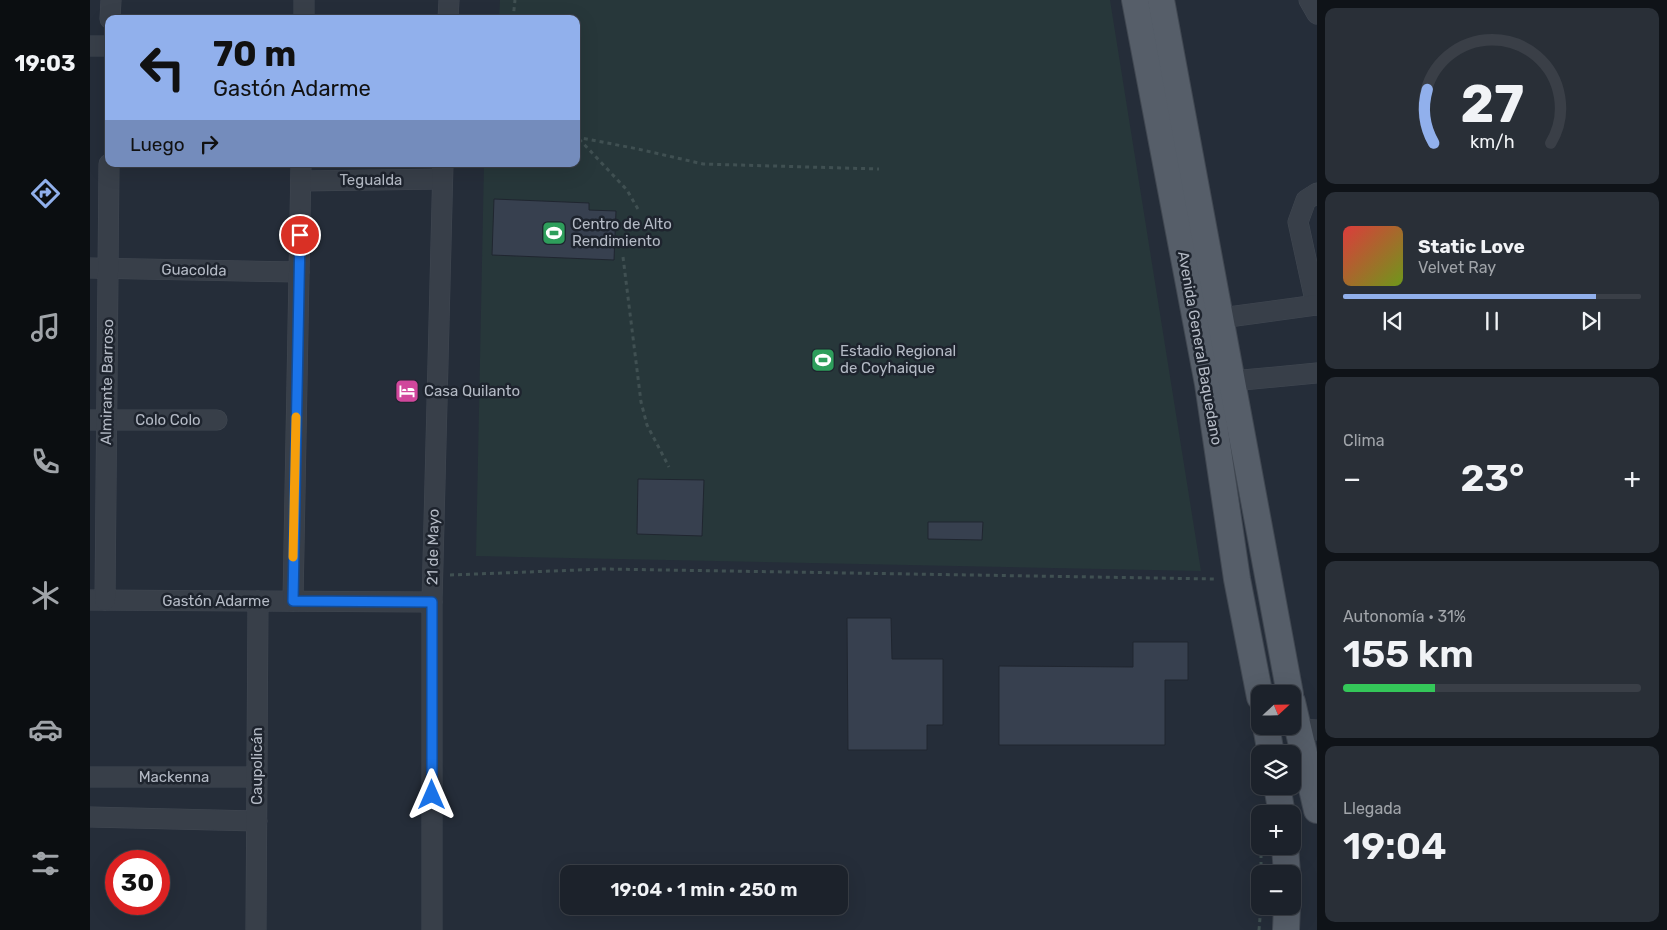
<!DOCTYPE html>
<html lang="es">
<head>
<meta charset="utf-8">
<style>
  :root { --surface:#1c222b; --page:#292f37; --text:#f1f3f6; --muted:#a0a4a9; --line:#3a3f47; --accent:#91b0ec }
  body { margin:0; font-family:Rubik,sans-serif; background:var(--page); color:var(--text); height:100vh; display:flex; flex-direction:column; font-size:19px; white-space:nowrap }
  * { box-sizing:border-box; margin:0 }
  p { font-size:16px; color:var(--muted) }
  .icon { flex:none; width:28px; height:28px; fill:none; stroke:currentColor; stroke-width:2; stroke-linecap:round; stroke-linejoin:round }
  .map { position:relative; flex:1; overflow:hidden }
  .panel { display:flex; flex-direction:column; gap:8px; padding:8px; background:#0f1318; width:350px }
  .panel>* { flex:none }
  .guide { position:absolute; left:15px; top:15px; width:475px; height:152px; border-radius:10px; box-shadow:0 5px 20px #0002,0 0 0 1px var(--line); background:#91b0ec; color:#111; overflow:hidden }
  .needle { width:32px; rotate:68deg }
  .fabs { position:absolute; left:1161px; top:685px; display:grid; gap:10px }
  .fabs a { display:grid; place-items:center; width:50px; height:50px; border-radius:10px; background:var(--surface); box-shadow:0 5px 20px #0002,0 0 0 1px var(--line); font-size:25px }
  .speed { position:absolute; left:15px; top:850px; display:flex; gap:10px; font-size:25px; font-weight:700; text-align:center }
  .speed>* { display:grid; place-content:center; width:65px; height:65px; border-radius:50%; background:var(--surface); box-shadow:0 5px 20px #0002,0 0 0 1px var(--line); line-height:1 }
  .speed .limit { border:8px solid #d22; background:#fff; color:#111 }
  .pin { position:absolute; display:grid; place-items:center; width:42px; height:42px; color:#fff; margin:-21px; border:2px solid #fff; border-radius:50%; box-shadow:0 1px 5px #0007 }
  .me { position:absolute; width:55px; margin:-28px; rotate:0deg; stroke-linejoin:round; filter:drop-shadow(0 0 4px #0008) }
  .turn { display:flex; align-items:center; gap:18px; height:105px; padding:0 25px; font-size:22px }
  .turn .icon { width:65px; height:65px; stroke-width:2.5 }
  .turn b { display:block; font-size:35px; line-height:42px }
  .then { display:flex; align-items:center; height:48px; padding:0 25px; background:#0003; gap:10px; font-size:19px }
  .big { font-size:38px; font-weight:600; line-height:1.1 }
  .panel .widget { flex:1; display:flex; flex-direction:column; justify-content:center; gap:8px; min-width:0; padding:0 18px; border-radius:10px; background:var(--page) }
  .panel .dial { align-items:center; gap:0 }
  .dial svg { height:130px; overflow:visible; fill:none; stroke:var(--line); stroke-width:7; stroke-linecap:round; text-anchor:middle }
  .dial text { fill:var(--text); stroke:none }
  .song { display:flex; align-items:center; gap:15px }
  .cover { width:60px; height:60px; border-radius:8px; background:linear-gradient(135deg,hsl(0 70% 55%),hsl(80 70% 35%)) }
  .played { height:5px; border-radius:2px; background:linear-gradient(90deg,var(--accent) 85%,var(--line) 85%) }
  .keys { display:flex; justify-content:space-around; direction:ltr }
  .heat { display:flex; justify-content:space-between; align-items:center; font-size:28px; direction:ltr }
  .charge { height:8px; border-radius:4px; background:linear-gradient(90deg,#34c759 31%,var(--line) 0) }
  .trip { position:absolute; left:470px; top:865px; width:288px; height:50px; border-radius:10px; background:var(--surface); box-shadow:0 5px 20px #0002,0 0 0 1px var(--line); font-weight:600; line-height:50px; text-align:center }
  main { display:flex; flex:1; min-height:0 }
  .dock { display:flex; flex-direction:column; width:90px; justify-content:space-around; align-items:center; background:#0b0e11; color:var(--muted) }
  .dock .icon { width:35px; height:35px }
  .dock .on { color:var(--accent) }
  .dock b { font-size:22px; color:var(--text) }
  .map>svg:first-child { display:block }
  .green { fill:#27373a }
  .building { fill:#37404f; stroke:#202630 }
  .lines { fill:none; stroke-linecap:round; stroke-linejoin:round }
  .minor-casing { stroke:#414852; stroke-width:21 }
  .major-casing { stroke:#414852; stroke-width:28 }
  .path { stroke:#405052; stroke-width:3; stroke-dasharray:4 4; stroke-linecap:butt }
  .minor { stroke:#383f49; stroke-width:20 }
  .major { stroke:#565e69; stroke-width:26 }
  .route-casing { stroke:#114b97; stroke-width:12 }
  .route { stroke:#1a73e8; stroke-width:9 }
  .slow { stroke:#f59e0b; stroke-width:9 }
  .labels { text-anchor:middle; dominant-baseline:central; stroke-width:5; stroke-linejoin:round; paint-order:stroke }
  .street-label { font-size:15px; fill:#b4bac5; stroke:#1e242e }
  .poi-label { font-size:15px; fill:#b4bac5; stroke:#1e242e; text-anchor:start }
</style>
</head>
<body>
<main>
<nav class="dock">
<b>19:03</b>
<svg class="icon on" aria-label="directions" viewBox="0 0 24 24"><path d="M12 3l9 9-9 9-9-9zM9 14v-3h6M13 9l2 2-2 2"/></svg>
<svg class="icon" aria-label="music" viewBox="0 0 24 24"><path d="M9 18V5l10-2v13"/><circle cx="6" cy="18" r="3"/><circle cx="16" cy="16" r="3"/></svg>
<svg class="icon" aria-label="phone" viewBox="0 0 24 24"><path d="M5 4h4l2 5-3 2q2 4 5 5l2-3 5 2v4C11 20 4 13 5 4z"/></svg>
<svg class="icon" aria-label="climate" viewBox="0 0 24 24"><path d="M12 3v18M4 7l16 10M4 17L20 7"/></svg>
<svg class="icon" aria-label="car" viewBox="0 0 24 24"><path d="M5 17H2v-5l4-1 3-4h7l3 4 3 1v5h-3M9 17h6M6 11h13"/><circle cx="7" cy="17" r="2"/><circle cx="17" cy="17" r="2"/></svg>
<svg class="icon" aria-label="filters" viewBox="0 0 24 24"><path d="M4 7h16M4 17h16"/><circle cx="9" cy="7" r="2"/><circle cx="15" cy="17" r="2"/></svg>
</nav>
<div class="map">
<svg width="1227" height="930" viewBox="0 0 1227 930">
  <rect width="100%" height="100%" fill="#252d39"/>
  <path class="green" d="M410 0H1020L1111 571 386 556 394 164H486V19H409Z"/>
  <g class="building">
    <path d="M404 199 499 203V210L526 211 524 260 402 255Z"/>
    <path d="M548 479 614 480 612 536 547 534Z"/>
    <path d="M838 522H893L892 540 838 539Z"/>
    <path d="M757 618H801L802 659H853V725H837V750H758Z"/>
    <path d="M1043 642H1098V680H1075V745H909V666L1043 667Z"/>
  </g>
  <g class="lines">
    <g class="minor-casing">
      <g id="minor">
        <path d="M1219 0 1227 14"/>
        <path d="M20 19 21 0"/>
        <path d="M214 19V0"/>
        <path d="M358 19 359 0"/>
        <path d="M0 46H19"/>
        <path d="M211 181 352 179"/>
        <path d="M0 268 209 272"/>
        <path d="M1226 305 1208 222 1216 200 1227 193"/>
        <path d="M1131 318 1227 305"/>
        <path d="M1142 381 1227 373"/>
        <path d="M0 420H127"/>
        <path d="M0 600 342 602"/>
        <path d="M15 600 19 164"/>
        <path d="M203 601 211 164"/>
        <path d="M1209 729 1227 730"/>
        <path d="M0 777H167"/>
        <path d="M0 817 167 821"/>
        <path d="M166 930 168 601"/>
        <path d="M342 930V602L353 164"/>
      </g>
    </g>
    <g class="major-casing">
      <g id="major">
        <path d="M1045 0 1118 384 1147 579 1170 697"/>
        <path d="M1071 0 1200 694"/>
        <path d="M1202 702 1227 810"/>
        <path d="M1176 726 1181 754"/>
        <path d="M1187 786 1192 814"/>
        <path d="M1195 846 1197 874"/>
        <path d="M1196 930 1197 906"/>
      </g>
    </g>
    <g class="path">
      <path d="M423 19 425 0"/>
      <path d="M486 137 548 149 613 164 789 169"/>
      <path d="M489 139 537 190 549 211"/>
      <path d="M533 257 551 402 557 425 579 467"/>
      <path d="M360 575 514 569 1126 579"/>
      <path d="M1170 821V832"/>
      <path d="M1171 846V874"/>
      <path d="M1169 930 1171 906"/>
    </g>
    <use href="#minor" class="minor"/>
    <use href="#major" class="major"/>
  </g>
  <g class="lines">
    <g class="route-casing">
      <path id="route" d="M210 235 203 601 342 602V795"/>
    </g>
    <use href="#route" class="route"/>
    <path class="slow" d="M203 557 206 417"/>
  </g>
  <defs>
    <g id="stadium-square" transform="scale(1.25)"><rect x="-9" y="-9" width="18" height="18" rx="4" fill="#2e9e5b" stroke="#1e242e"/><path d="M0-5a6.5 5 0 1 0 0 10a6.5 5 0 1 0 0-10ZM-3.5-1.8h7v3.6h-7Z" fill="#fff"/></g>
    <g id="hotel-square" transform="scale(1.25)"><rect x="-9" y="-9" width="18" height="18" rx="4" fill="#d1479c" stroke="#1e242e"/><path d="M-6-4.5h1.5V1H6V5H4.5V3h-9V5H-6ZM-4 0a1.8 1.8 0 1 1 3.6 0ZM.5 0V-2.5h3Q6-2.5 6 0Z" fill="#fff"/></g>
  </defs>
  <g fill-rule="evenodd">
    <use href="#stadium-square" x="464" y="233"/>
    <use href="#stadium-square" x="733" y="360"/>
    <use href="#hotel-square" x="317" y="391"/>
  </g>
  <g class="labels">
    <g class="street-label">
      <text x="281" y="180">Tegualda</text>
      <text transform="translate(104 270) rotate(1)">Guacolda</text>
      <text transform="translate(1110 348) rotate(80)">Avenida General Baquedano</text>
      <text transform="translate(17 382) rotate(-89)">Almirante Barroso</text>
      <text x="78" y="420">Colo Colo</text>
      <text transform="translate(343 547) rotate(-89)">21 de Mayo</text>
      <text x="126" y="601">Gastón Adarme</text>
      <text transform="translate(167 766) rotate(-90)">Caupolicán</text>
      <text x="84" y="777">Mackenna</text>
    </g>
    <g class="poi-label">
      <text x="482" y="224">Centro de Alto<tspan x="482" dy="17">Rendimiento</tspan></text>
      <text x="750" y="351">Estadio Regional<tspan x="750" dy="17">de Coyhaique</tspan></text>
      <text x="334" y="391">Casa Quilanto</text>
    </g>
  </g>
</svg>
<div class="fabs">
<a><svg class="needle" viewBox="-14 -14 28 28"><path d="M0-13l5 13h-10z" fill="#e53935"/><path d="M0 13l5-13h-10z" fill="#a0a4a9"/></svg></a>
<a><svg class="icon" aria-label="layers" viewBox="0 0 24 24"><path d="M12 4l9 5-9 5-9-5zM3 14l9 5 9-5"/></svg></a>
<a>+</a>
<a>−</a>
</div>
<div class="speed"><div class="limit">30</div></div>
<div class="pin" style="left:210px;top:235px;background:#d93025"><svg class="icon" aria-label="arrive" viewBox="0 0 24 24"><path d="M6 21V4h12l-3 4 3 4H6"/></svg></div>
<svg class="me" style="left:342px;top:795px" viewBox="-20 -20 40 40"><path d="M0-17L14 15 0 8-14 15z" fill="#1a73e8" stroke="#fff" stroke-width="4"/></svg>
<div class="trip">19:04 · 1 min · 250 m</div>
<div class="guide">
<div class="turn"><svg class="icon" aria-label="left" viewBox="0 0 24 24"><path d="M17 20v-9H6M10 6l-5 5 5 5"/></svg><div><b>70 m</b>Gastón Adarme</div></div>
<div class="then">Luego<svg class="icon" aria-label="right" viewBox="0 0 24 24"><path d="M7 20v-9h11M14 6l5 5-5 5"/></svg></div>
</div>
</div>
<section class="panel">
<div class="widget dial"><svg viewBox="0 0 100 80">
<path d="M14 69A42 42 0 1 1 86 69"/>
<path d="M14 69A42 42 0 0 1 10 36" stroke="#91b0ec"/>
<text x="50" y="56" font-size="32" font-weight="700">27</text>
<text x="50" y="72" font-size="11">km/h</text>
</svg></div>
<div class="widget">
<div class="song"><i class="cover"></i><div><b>Static Love</b><p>Velvet Ray</p></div></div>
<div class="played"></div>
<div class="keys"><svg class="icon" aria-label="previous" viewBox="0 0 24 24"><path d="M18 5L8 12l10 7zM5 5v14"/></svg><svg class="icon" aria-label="pause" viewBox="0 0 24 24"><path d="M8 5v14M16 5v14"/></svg><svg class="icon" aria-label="next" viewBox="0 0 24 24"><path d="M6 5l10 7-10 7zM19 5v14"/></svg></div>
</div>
<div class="widget"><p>Clima</p>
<div class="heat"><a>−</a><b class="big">23°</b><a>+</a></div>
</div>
<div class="widget"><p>Autonomía · 31%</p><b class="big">155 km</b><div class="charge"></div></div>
<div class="widget"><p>Llegada</p><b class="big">19:04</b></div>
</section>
</main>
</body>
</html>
